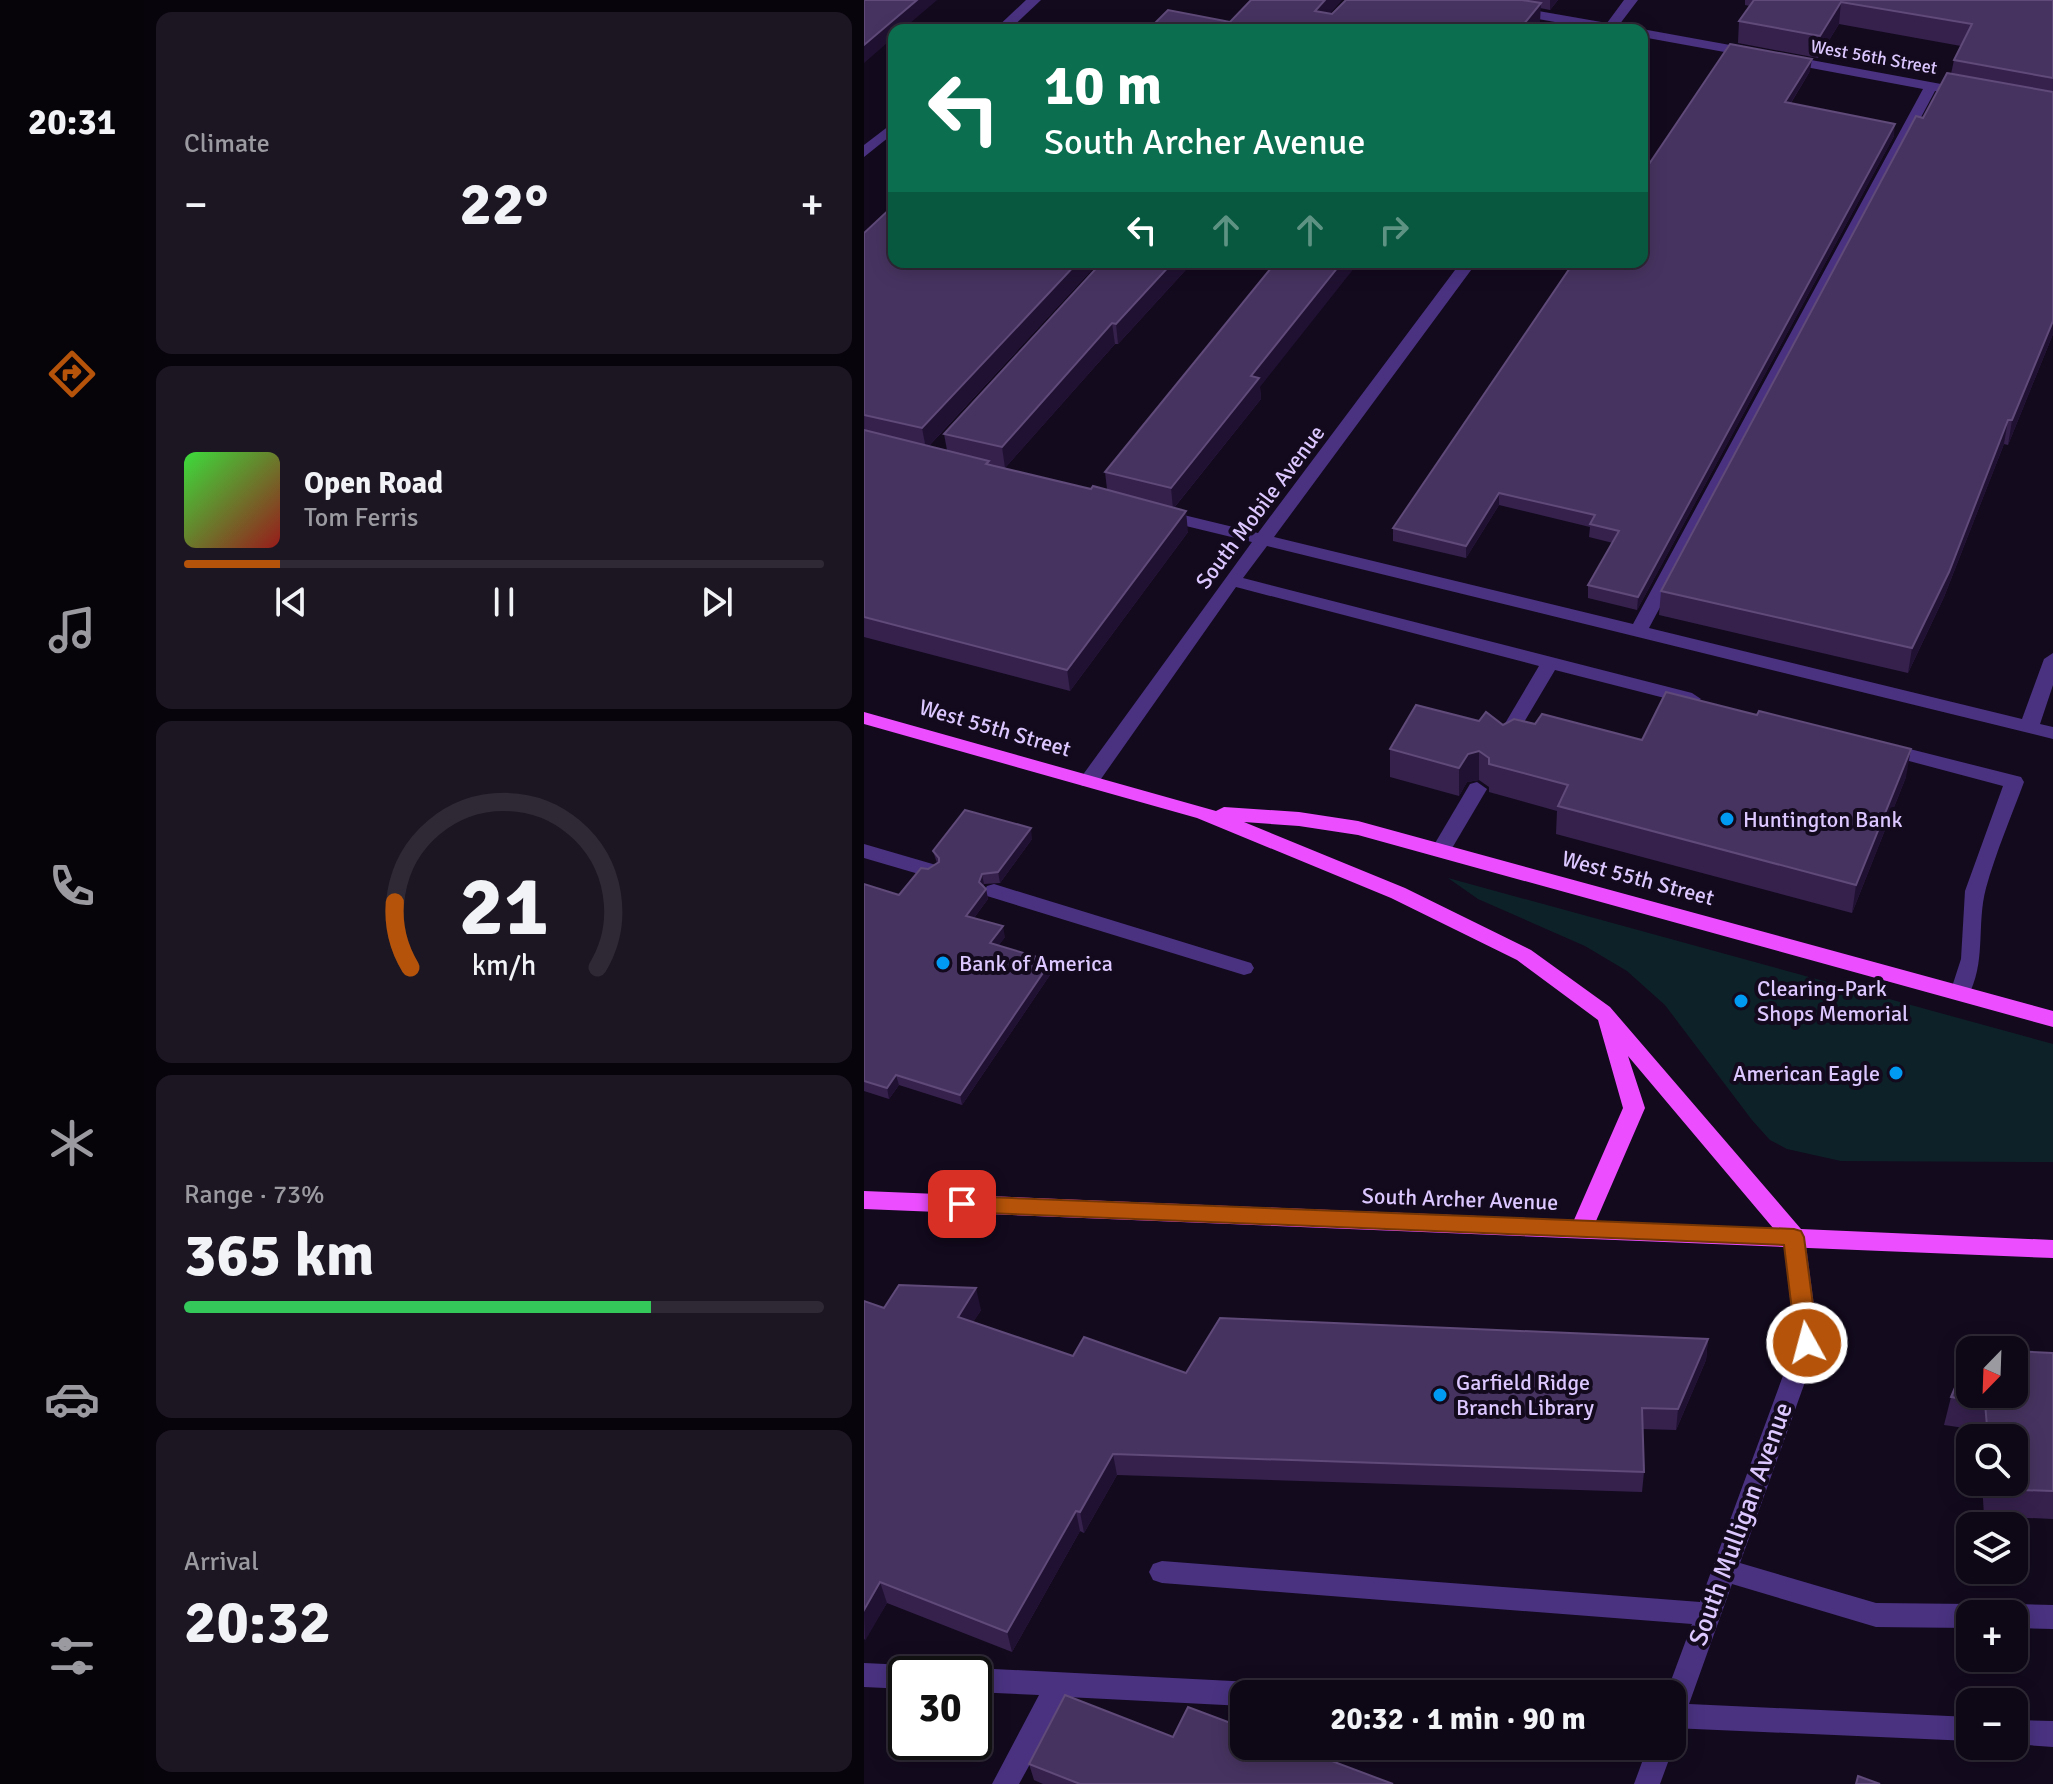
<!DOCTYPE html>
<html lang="en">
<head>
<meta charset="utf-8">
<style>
  :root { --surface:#0e0816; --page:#1c1623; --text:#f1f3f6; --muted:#9b9aa1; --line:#2e2935; --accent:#b45309 }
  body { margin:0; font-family:Signika,sans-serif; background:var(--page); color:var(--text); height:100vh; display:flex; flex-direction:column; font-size:30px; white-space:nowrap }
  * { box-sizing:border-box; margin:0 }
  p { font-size:26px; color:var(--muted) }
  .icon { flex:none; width:44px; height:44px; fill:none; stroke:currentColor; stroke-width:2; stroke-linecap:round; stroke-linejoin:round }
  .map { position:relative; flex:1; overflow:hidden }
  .drawer { display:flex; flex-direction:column; gap:12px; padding:12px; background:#08040c; width:720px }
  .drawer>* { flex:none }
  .hud { position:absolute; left:24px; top:24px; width:760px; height:244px; border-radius:16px; box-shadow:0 4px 20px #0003,0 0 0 2px var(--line); background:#0b6e4f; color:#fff; overflow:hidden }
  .needle { width:52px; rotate:203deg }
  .fabs { position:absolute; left:1092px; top:1336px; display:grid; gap:16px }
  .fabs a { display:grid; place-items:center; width:72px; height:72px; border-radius:16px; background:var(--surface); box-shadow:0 4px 20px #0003,0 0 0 2px var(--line); font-size:40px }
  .speed { position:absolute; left:24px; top:1656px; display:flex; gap:16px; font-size:40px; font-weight:700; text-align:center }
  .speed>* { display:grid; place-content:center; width:104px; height:104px; border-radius:50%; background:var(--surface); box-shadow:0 4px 20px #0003,0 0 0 2px var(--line); line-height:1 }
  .speed .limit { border:4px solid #111; border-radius:12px; background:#fff; color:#111 }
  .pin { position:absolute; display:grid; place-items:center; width:68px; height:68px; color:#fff; margin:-34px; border-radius:16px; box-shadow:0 4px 12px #0006 }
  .me { position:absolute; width:88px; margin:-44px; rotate:353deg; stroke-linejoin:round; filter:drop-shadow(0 0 6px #0008) }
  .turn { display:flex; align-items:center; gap:28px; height:168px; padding:0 24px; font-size:36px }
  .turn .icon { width:104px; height:104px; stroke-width:2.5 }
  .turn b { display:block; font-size:56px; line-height:68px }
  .lanes { display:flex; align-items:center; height:76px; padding:0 24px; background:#0003; justify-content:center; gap:40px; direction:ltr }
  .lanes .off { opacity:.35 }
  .big { font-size:60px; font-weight:800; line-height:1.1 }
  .drawer .tile { flex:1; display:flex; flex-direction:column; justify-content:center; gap:12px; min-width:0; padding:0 28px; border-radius:16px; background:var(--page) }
  .drawer .dial { align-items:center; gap:0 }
  .dial svg { height:208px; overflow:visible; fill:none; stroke:var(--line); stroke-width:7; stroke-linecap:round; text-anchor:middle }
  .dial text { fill:var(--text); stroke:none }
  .song { display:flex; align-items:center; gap:24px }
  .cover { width:96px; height:96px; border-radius:12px; background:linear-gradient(135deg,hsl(120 70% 55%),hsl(0 70% 35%)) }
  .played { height:8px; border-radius:4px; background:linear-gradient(90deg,var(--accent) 15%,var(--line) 15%) }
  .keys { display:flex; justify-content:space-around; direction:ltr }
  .heat { display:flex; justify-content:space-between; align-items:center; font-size:44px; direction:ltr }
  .charge { height:12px; border-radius:6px; background:linear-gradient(90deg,#34c759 73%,var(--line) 0) }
  .trip { position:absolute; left:366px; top:1680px; width:456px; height:80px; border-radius:16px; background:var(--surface); box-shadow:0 4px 20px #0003,0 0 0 2px var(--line); font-weight:800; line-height:80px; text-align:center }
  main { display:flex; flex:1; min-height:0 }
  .dock { display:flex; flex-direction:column; width:144px; justify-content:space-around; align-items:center; background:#060309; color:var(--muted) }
  .dock .icon { width:56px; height:56px }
  .dock .selected { color:var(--accent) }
  .dock b { font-size:36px; color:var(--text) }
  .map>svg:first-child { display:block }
  .green { fill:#0d2228 }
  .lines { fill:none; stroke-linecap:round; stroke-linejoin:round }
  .minor { fill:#4a3281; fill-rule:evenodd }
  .major { fill:#ec4eff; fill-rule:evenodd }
  .wall { fill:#36214d }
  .shaded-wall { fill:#201132 }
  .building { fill:#473360; stroke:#5f4a79; stroke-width:2 }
  .route { fill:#b45309; stroke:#753606; stroke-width:2 }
  .poi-dot { fill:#009af2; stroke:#130a1e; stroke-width:3 }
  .labels { text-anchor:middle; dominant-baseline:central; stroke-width:8; stroke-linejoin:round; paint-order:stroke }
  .far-street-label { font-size:18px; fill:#dcc7ff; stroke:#130a1e }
  .street-label { font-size:22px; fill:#dcc7ff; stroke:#130a1e }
  .poi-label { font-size:22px; fill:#dcc7ff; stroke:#130a1e; text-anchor:start }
  .near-street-label { font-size:26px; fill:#dcc7ff; stroke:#130a1e }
</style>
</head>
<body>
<main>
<nav class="dock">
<b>20:31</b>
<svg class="icon selected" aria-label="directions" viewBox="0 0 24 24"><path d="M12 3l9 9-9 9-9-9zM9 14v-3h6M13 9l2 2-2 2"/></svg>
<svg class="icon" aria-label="music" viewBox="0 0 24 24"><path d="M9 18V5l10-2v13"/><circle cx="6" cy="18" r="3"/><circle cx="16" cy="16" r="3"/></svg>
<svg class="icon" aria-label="phone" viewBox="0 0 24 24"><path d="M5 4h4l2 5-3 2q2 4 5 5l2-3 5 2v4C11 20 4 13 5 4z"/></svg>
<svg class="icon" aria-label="climate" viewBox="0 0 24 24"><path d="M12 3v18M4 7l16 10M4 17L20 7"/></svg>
<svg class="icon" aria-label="car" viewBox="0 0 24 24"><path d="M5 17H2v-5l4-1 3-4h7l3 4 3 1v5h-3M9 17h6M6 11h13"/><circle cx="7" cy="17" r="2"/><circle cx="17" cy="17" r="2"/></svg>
<svg class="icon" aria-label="filters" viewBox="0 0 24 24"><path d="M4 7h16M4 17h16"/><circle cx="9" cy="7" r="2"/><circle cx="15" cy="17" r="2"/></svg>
</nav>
<section class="drawer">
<div class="tile"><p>Climate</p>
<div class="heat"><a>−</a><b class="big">22°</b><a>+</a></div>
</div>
<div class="tile">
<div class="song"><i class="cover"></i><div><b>Open Road</b><p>Tom Ferris</p></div></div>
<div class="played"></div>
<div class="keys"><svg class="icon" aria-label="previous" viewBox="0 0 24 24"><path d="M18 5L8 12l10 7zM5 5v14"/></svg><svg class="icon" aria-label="pause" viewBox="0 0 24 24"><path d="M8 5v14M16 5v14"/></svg><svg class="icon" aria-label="next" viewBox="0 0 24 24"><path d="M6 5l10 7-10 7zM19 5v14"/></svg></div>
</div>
<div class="tile dial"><svg viewBox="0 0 100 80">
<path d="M14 69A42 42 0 1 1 86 69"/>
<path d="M14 69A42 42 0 0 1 8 44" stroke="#b45309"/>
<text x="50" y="56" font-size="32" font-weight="700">21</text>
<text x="50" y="72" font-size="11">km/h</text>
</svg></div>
<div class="tile"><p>Range · 73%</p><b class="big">365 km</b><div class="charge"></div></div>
<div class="tile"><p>Arrival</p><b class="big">20:32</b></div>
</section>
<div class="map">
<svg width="1189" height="1784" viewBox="0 0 1189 1784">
  <rect width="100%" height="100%" fill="#130a1e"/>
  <path class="green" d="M584 878 1189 1044V1162L977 1161 923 1149 906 1140 888 1120 801 1005 763 971 721 946 614 899Z"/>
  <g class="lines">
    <g class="minor">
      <path d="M162 0H177L145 30H130Z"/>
      <path d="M760 0H774L755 25 765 30H736L652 15 645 11 652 7 743 23Z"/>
      <path d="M778 29 888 49 895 53 888 57 778 37V30H774Z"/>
      <path d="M920 55 1077 84 1084 88 1077 92 1071 91 785 628 1158 719 1180 659 1189 653V685L1176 724 1189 727V739L403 546 379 578 828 693 837 699 828 705 691 670 646 746 639 748 630 742 675 666 372 587 232 786H218L215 781 218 776 388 542 293 519 290 515 293 511 299 510 394 533 597 262H613L410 537 769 624 1059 89 915 62V56Z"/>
      <path d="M30 122V133L0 157V145Z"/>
      <path d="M1022 743 1157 777 1160 782C1147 817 1132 852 1122 888 1112 925 1123 963 1103 998H1089L1086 993 1097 959 1101 891 1139 786 1015 753 1013 749Z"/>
      <path d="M613 782 623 789 584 855 577 857 570 855 567 850 606 784Z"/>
      <path d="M0 844 72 865 75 870 65 877 0 858Z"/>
      <path d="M130 884 387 963 390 968 387 973 380 975 123 896 120 891 123 886Z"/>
      <path d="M930 1228 938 1231 941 1237 955 1343 876 1563 1012 1603 1106 1604 1115 1608 1118 1614H1106V1628L1012 1627 868 1584 825 1704 1106 1717V1741L808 1728V1694H802L828 1624 298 1583 289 1580 285 1572 289 1564 298 1561 836 1602 931 1343 919 1237 922 1231Z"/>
      <path d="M1150 1604 1189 1605V1629L1150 1628V1614H1138L1141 1608Z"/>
      <path d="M0 1663 42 1665 51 1668 54 1674H42V1689L0 1687Z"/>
      <path d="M110 1668 388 1682 397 1685 401 1694H380V1706L203 1697 155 1784H128L175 1695 110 1692V1674H100Z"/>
      <path d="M1150 1720 1189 1721V1747L1150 1744Z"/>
      <path d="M808 1741 810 1746 796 1784H770L784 1746H808Z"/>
    </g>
    <path class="major" d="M0 712 352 811 360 807 435 812 494 821 1189 1011V1027L494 835 435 826 380 822 541 888 667 950 746 1007 937 1229 1189 1240V1258L0 1209V1191L710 1220 759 1108 734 1020 653 960 527 898 333 818 0 724ZM764 1056 909 1228 732 1221 781 1108Z"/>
  </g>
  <g class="wall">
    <path d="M482 0H694L686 10 676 8V22L670 30H284L468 14Z"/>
    <path d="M881 0H1189V334L1144 445 1140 444 1080 597 1044 673 795 615 797 591 1059 118 1087 74 1090 60 1097 46 975 24 954 58 874 43 875 21 886 6 881 5Z"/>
    <path d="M946 71 927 103 1030 136 773 610 724 598V585L749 543 725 537 726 527 635 505 602 558 529 541V528L781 170Z"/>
    <path d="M0 233 30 262H235L65 446 83 450 80 434 329 262 254 344H251L141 468 227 489H243L241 472 396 387 397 399 310 508 324 532 206 691 0 637Z"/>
    <path d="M615 721 639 725 671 724 1042 777 988 913 692 834 693 811 625 792V787L615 780 603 782 595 796 526 777V749Z"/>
    <path d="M168 839 136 883 120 884V886L122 889 124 899 110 918 141 937 134 946 188 972 98 1105 35 1085 25 1099 0 1091V884L35 895 73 863 69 851Z"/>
    <path d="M0 1301 20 1308 117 1310 109 1322 209 1356 322 1373 844 1339 842 1360 812 1430 778 1429 780 1472 778 1492 253 1475 220 1533 216 1531 148 1652 23 1603 0 1640Z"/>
    <path d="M1189 1353V1519L1120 1516 1118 1482H1150V1438H1115L1114 1430 1080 1425 1087 1397Z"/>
    <path d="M309 1737 529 1784H179L170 1780 165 1764Z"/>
  </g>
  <g class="shaded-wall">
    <path d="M53 0H73L38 30H30V37L0 63V45Z"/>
    <path d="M461 0H478L452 30 451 11Z"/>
    <path d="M686 0H694L686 10Z"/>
    <path d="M977 2 975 24 954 58 956 36Z"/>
    <path d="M677 3 676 22 670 30H655Z"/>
    <path d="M948 59 946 71 920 114 921 102Z"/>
    <path d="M1031 124 1030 136 773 610 774 597Z"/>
    <path d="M214 262H235L62 449 58 428Z"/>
    <path d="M309 262H329L254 344 252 324Z"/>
    <path d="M478 262H495L396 387 397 399 309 509 307 488 387 376Z"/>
    <path d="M1189 321V334L1144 445 1148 420Z"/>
    <path d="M248 323 251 344 141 468 138 447Z"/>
    <path d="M1144 420 1140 444 1080 597 1044 673 1048 648Z"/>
    <path d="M635 493V505L602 558V546Z"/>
    <path d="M322 511 324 532 206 691 203 670Z"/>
    <path d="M1047 749 1042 777 988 913 992 885Z"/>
    <path d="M615 751V780L603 782 595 796V768L604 754Z"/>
    <path d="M167 828 168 839 136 883 134 872Z"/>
    <path d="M118 874 120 884 117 893 115 882Z"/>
    <path d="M122 889 124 899 104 926 102 916Z"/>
    <path d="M139 926 141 937 128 954 126 943Z"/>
    <path d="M187 961 188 972 98 1105 96 1095Z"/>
    <path d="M32 1075 35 1085 25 1099 23 1088Z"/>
    <path d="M112 1288 117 1310 99 1338 94 1317Z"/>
    <path d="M844 1339 842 1360 812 1430 814 1409Z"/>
    <path d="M249 1454 253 1475 220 1533 216 1512Z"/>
    <path d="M212 1511 216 1531 148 1652 143 1632Z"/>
    <path d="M16 1582 23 1603 1 1641 0 1610Z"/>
  </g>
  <g class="building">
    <path d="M0 0H53L0 45Z"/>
    <path d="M387 0H461L451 11 468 14 482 0H658L677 3 655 30H284L304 10 366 22Z"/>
    <path d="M890 0H1189V78L1090 60 1108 24 977 2 956 36 875 21Z"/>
    <path d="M225 23 261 30H218Z"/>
    <path d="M866 44 948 59 921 102 1031 124 774 597 724 585 755 531 726 524 731 515 635 493 602 546 529 528 710 262H778V169L781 170Z"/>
    <path d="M1083 73 1189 92V321L1148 420H1144L1085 572 1048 648 797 591 1052 116 1059 118Z"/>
    <path d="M30 205V262H214L58 428 0 415V233Z"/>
    <path d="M238 262H309L252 324 248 323 138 447 80 434Z"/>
    <path d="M412 262H478L387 376 395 378 307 488 241 472Z"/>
    <path d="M0 430 125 461 122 464 227 489 229 486 322 511 203 670 0 617Z"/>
    <path d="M802 692 893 715 895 711 1047 749 992 885 694 806 704 785 625 764V758L615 751 604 754 595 768 526 749 552 705 615 721 622 712 639 725 650 719 671 724 678 714 778 740Z"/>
    <path d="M101 810 167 828 134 872 118 874 115 882 122 889 102 916 139 926 126 943 187 961 96 1095 32 1075 23 1088 0 1081V884L35 895 57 868 64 869 75 862V858L69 851Z"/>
    <path d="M35 1285 112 1288 94 1317 209 1356 220 1337 322 1373 356 1318 844 1339 814 1409 778 1408 780 1472 249 1454 216 1512 212 1511 143 1632 16 1582 0 1610V1301L20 1308Z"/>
    <path d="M1150 1351 1189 1353V1491L1128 1489 1127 1482H1150V1438H1124L1121 1403 1087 1397 1106 1352V1394H1150Z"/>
    <path d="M201 1695 309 1737 324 1707 380 1728V1746H428L529 1784H216L165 1764Z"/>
    <path d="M994 1776 1016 1784H992Z"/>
  </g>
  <path class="route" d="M98 1196 930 1229 937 1231 940 1237 954 1343 951 1350 943 1352 935 1350 932 1343 920 1245 98 1212 91 1210 88 1204 91 1198Z"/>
  <g class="poi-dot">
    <circle cx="863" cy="819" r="8"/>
    <circle cx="79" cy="963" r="8"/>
    <circle cx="877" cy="1001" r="8"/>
    <circle cx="1032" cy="1073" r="8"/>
    <circle cx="576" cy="1395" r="8"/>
  </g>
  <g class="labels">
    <g class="far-street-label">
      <text transform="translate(1010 57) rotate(10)">West 56th Street</text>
    </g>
    <g class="street-label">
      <text transform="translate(396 507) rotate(-53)">South Mobile Avenue</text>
      <text transform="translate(131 728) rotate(16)">West 55th Street</text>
      <text transform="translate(774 878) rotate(15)">West 55th Street</text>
      <text transform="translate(596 1199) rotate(2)">South Archer Avenue</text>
    </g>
    <g class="poi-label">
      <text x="879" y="819">Huntington Bank</text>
      <text x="95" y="963">Bank of America</text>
      <text x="893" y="988">Clearing-Park<tspan x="893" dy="25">Shops Memorial</tspan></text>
      <text x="1016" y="1073" text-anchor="end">American Eagle</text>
      <text x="592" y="1382">Garfield Ridge<tspan x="592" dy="25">Branch Library</tspan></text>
    </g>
    <g class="near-street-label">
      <text transform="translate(877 1524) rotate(-70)">South Mulligan Avenue</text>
    </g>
  </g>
</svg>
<div class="fabs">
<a><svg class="needle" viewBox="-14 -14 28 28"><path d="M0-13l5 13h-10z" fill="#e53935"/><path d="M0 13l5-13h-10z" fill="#9b9aa1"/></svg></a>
<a><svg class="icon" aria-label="search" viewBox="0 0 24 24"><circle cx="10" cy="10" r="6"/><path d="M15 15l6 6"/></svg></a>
<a><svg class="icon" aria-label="layers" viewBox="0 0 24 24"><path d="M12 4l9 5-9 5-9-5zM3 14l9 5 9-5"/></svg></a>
<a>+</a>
<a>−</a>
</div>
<div class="speed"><div class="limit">30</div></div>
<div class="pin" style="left:98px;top:1204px;background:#d93025"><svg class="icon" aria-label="arrive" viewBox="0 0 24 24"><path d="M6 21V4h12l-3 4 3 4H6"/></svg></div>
<svg class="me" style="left:943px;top:1343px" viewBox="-20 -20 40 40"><circle r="17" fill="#b45309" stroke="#fff" stroke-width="3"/><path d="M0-11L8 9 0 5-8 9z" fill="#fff"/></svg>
<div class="trip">20:32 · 1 min · 90 m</div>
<div class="hud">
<div class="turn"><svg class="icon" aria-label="left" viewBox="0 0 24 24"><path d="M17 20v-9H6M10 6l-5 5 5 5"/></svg><div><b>10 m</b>South Archer Avenue</div></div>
<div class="lanes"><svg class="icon" aria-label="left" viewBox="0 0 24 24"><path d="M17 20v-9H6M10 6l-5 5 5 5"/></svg><svg class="icon off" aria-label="ahead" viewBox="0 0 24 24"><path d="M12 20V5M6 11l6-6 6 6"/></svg><svg class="icon off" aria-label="ahead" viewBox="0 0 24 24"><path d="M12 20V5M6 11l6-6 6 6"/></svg><svg class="icon off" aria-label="right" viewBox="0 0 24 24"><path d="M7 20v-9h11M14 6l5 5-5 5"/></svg></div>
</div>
</div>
</main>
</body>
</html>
